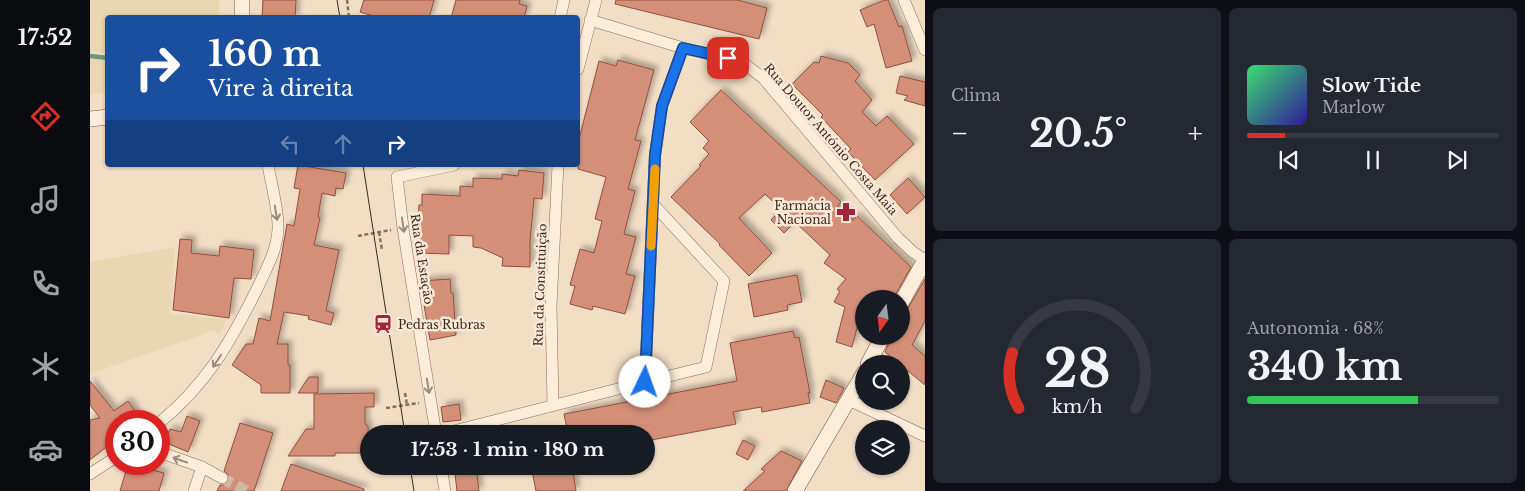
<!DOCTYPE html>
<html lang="pt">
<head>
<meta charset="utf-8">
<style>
  :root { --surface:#171b24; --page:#242831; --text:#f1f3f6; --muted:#9ea1a6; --line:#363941; --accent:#d93025 }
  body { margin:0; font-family:"Libre Baskerville",serif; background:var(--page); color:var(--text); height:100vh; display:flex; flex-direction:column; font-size:19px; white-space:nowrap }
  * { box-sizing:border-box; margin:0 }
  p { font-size:16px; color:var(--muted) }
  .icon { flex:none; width:28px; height:28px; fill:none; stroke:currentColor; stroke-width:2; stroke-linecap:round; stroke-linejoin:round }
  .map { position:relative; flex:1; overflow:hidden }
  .side { display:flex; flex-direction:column; gap:8px; padding:8px; background:#0d0f14; width:600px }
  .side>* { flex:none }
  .hud { position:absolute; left:15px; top:15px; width:475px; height:152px; border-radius:5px; box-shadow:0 1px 4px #0004; background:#1a4fa0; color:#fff; overflow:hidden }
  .needle { width:32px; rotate:194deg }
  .fabs { position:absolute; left:765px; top:290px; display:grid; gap:10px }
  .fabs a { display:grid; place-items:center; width:55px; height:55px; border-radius:50%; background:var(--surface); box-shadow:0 1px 4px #0004; font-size:25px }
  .speed { position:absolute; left:15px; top:410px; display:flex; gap:10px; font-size:25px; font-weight:700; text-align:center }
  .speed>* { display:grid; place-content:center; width:65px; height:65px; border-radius:50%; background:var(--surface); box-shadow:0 1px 4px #0004; line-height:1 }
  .speed .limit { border:8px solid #d22; background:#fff; color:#111 }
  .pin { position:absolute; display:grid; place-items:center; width:42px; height:42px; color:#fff; margin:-21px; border-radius:10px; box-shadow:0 2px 8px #0006 }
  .me { position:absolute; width:55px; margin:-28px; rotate:3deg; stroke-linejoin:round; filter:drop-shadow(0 0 4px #0008) }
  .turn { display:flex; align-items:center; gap:18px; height:105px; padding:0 20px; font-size:22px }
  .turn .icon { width:65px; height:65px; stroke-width:2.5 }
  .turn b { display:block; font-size:35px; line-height:42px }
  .lanes { display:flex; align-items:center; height:48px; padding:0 20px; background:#0003; justify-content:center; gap:25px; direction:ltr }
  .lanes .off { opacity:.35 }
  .big { font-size:38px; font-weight:700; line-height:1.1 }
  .side .widget { flex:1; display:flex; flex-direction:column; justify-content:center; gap:8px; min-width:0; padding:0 18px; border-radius:8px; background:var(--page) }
  .side .dial { align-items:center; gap:0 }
  .dial svg { height:130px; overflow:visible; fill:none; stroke:var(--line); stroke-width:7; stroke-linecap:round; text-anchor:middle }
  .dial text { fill:var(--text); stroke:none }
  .song { display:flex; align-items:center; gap:15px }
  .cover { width:60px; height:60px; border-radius:8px; background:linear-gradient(135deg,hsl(140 70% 55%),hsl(250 70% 35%)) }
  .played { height:5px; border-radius:2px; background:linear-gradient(90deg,var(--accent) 15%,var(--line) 15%) }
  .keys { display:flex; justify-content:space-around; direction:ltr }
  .heat { display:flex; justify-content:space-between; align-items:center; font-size:28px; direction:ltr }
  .charge { height:8px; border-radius:4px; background:linear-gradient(90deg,#34c759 68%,var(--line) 0) }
  .side .tiles { flex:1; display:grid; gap:8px; grid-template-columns:repeat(2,1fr) }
  .trip { position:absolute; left:270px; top:425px; width:295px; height:50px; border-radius:25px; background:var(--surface); box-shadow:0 1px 4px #0004; font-weight:700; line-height:50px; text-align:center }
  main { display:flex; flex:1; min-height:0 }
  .tabs { display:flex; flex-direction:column; width:90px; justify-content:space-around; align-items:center; background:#090b0e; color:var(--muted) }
  .tabs .icon { width:35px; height:35px }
  .tabs .selected { color:var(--accent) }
  .tabs b { font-size:22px; color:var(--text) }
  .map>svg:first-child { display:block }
  .farmland { fill:#e9d7b2 }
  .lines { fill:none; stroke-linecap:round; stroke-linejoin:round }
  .stream { stroke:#6d9584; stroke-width:4.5 }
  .building { fill:#d48f78; stroke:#91503c; filter:url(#shadow) }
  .minor-tunnel { stroke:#ceb9a4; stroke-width:11; stroke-dasharray:11 5.5; stroke-linecap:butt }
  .minor-casing { stroke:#906d59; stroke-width:12 }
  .secondary-casing { stroke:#724e3c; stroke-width:16 }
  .path { stroke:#906d59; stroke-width:2.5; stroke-dasharray:4 2.5; stroke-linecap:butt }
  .minor { stroke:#fcecda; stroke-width:11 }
  .secondary { stroke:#fcecda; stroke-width:15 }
  .tram { stroke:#3e281e; stroke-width:1 }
  .oneway { stroke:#9d8a7c }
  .route-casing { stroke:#114b97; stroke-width:12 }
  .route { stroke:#1a73e8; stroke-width:9 }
  .slow { stroke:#f59e0b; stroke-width:9 }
  .labels { text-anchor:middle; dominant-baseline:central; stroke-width:5; stroke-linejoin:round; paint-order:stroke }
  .street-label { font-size:12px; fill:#3e281e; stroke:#f9e9d6 }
  .poi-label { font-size:12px; fill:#3e281e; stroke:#f9e9d6; text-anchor:end }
</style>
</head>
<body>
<main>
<nav class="tabs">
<b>17:52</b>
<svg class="icon selected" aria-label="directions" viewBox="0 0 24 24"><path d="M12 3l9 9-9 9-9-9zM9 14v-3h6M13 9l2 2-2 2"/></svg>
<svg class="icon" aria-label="music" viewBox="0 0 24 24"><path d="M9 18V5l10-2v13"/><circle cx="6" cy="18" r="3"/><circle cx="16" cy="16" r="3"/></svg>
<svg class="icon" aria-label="phone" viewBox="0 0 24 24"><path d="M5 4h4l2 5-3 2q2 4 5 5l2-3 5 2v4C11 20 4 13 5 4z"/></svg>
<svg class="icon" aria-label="climate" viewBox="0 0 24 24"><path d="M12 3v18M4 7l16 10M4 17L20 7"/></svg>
<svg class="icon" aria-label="car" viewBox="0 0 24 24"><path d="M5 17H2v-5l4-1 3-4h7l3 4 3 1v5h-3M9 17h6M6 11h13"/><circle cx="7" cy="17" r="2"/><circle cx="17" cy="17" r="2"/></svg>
</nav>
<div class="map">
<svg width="835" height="491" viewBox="0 0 835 491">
  <defs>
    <filter id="shadow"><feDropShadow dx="4" dy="-4" stdDeviation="2.5" flood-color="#0004"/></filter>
  </defs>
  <rect width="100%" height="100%" fill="#f2ddc5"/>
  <g class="farmland">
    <path d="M0 0H129V17L18 18 17 53 0 51Z"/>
    <path d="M0 58 17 60V92L0 95Z"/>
    <path d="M85 247 81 314 137 319 129 335 125 330 0 374V262Z"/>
  </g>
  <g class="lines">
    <path class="stream" d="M0 56 18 58"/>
  </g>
  <g class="building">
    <path d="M173 0H206L205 18H172Z"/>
    <path d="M274 0H344L339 18H290L270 12Z"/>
    <path d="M366 0H430L429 4 437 6 434 18H361Z"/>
    <path d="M526 0H647L677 8 669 39 525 4Z"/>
    <path d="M795 0H798L809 27 812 26 822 61 796 68 784 24 777 27 770 10Z"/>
    <path d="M731 56 758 63 770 75 765 81 782 100 772 112 786 126 797 116 824 144 785 180 758 152 761 149 731 117 733 115 702 84 724 62 729 63Z"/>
    <path d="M528 60 564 70 545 140 551 141 538 189 545 191 534 234 546 237 536 274 545 276 535 314 503 306 502 310 480 304 485 286 480 285 490 249 504 253 512 221 505 219 516 177 488 169V143L509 61 526 66Z"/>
    <path d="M810 76 835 82V106L814 100 818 96 806 93Z"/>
    <path d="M631 90 751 202 748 206 763 220 767 216 821 267 803 299H774V312L768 324 762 347 746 342 755 307 744 302 750 291 747 289 756 279 734 263 740 255 705 222 694 233 681 220 691 209 675 194 649 218 682 253 659 276 629 245 630 244 581 197 611 166 609 165 619 154 613 148 619 141 600 122Z"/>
    <path d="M208 165 256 173 253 189 246 188 245 196 232 193 228 217 230 218 224 245 249 250 236 311 244 313 241 325 218 319 219 316 194 312 187 344H198V365H200V393H171V385L142 365 156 344H163L169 318 180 321 197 224 204 226 210 189 204 188Z"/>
    <path d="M429 170 454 173 452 199 444 198 440 241V267L412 266 413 258 391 248 383 247V236L359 235V254L325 253 329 205H332V194L370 196V186L383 187V178L412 179V174L428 176Z"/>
    <path d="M818 178 835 197 817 214 800 195Z"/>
    <path d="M90 239 102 240 101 253 129 256 130 246 164 250 161 279 144 278 139 318 83 310Z"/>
    <path d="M707 275 712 302 697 305 698 310 664 317 658 284Z"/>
    <path d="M360 279 361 293H363L366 335 340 340 330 281Z"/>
    <path d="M835 279V321L822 345 835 356V385L795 352 802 336H811V320Z"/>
    <path d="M703 331 705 338 709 337 720 393 718 392 720 403 672 412 671 407 643 412 646 424 556 441V434H478L474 414 647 381 640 343Z"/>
    <path d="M219 377H228V393H208Z"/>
    <path d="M736 380 754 388 746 403 730 397Z"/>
    <path d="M0 381 24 411 38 401 52 421H26V439L0 460V420L10 418 0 405Z"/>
    <path d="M284 393V407H275V424L278 426 279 453H245V456H198L216 429H224V394Z"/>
    <path d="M369 404 371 420 353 422 351 407Z"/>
    <path d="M97 416 110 421 98 452 74 442 80 429 91 432Z"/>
    <path d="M150 423 183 433 164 491H127L130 485H135L139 481V475L134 471Z"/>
    <path d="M653 440 665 446 658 460 646 454Z"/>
    <path d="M691 451 712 461 696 491H653L675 471 671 469Z"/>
    <path d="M38 464 74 473 69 491H30Z"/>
    <path d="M201 464 274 489V491H191Z"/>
    <path d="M364 466H386L389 491H367Z"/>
    <path d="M441 466H482L486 491H446Z"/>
  </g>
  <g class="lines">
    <path class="minor-tunnel" d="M132 478 157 491"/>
    <g class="minor-casing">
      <g id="minor">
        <path d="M814 0 835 50"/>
        <path d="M470 18 474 0"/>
        <path d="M500 20 593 48 652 62 673 78 808 238 823 252 835 260"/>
        <path d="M488 69 506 0"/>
        <path d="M555 382 616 367 634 281 563 204"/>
        <path d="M759 400 835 436"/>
        <path d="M463 405 461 306 468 165"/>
        <path d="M69 423C116 385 140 343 167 289 176 269 187 251 188 229 189 212 181 183 178 165"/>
        <path d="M346 434 313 228 307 177 364 165"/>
        <path d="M352 434 555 382 565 155 572 106 593 48"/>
        <path d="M69 452 112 467 132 478"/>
        <path d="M351 466 355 491"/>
        <path d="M0 474 26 457"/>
        <path d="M104 491 112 467"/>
      </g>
    </g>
    <g class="secondary-casing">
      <g id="secondary">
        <path d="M152 0V18"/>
        <path d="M0 119 18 117"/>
        <path d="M811 303 835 260"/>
        <path d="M778 364 793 336"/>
        <path d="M705 491 774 373"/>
      </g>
    </g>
    <g class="path">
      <path d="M257 0 259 18"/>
      <path d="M141 165H142"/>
      <path d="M289 232 292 250"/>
      <path d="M268 236 301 230"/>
      <path d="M315 393 317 405"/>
      <path d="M296 408 329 403"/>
    </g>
    <use href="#minor" class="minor"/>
    <use href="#secondary" class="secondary"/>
    <g class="tram">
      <path d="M247 0 250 18"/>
      <path d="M273 165 315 434"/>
      <path d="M320 466 324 491"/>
    </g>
  </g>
  <defs><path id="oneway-shaft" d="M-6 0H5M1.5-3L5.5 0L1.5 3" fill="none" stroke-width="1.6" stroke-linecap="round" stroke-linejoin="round" transform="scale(1.25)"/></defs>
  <g class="oneway">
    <use href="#oneway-shaft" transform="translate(186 213) rotate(81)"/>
    <use href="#oneway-shaft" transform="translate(313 225) rotate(82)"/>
    <use href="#oneway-shaft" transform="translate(127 361) rotate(124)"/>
    <use href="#oneway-shaft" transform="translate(338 386) rotate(81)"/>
    <use href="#oneway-shaft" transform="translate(90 460) rotate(-161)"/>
  </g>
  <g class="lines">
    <g class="route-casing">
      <path id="route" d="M555 382 565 155 572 106 593 48 638 58"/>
    </g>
    <use href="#route" class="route"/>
    <path class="slow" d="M561 246 565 169"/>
  </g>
  <defs>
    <g id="pharmacy-bare" transform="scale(1.5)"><path d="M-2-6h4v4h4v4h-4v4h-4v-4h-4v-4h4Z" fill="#a4233a" stroke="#f9e9d6" stroke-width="2.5" paint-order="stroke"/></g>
    <g id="station-bare" transform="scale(1.5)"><path d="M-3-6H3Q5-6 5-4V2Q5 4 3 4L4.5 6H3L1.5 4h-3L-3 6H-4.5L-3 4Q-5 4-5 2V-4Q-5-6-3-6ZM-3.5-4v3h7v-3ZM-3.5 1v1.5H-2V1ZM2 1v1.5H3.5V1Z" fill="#a4233a" stroke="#f9e9d6" stroke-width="2.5" paint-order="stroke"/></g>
  </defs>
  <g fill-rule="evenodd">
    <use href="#pharmacy-bare" x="756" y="212"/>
    <use href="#station-bare" x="293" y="324"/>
  </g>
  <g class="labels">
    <g class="street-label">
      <text transform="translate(741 139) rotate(49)">Rua Doutor António Costa Maia</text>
      <text transform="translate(332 259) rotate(81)">Rua da Estação</text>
      <text transform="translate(450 285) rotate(-88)">Rua da Constituição</text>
    </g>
    <g class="poi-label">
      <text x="741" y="205">Farmácia<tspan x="741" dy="14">Nacional</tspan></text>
      <text x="308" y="324" text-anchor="start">Pedras Rubras</text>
    </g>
  </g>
</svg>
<div class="fabs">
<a><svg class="needle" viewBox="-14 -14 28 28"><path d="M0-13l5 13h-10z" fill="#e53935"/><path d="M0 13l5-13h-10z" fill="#9ea1a6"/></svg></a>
<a><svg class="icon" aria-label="search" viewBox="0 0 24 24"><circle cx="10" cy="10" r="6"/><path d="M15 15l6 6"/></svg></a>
<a><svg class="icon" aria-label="layers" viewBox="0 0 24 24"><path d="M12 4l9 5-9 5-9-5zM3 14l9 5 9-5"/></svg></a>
</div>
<div class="speed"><div class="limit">30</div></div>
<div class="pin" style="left:638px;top:58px;background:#d93025"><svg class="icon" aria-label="arrive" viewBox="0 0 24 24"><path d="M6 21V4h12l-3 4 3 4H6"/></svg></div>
<svg class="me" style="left:555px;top:382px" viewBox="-20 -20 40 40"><circle r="19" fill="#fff"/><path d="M0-13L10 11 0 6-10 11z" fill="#1a73e8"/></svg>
<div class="trip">17:53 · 1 min · 180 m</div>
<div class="hud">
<div class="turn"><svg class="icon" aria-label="right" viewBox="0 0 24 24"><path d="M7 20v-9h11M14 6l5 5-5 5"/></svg><div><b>160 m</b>Vire à direita</div></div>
<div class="lanes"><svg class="icon off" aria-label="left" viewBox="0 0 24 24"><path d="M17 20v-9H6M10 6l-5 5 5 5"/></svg><svg class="icon off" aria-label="ahead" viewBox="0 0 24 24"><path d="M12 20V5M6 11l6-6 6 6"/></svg><svg class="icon" aria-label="right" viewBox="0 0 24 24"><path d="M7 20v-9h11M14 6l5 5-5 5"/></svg></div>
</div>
</div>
<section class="side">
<div class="tiles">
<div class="widget"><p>Clima</p>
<div class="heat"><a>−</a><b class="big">20.5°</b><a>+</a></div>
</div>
<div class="widget">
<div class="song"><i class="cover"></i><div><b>Slow Tide</b><p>Marlow</p></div></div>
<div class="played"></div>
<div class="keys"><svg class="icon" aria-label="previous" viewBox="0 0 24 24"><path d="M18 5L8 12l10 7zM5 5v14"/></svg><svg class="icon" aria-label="pause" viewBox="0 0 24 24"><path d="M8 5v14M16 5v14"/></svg><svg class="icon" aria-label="next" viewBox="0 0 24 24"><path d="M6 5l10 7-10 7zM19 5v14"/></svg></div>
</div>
<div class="widget dial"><svg viewBox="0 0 100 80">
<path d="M14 69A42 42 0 1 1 86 69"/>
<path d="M14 69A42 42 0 0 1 10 35" stroke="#d93025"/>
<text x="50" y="56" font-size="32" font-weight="700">28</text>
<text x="50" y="72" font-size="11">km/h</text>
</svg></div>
<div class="widget"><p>Autonomia · 68%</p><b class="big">340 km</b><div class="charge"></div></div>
</div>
</section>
</main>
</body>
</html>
